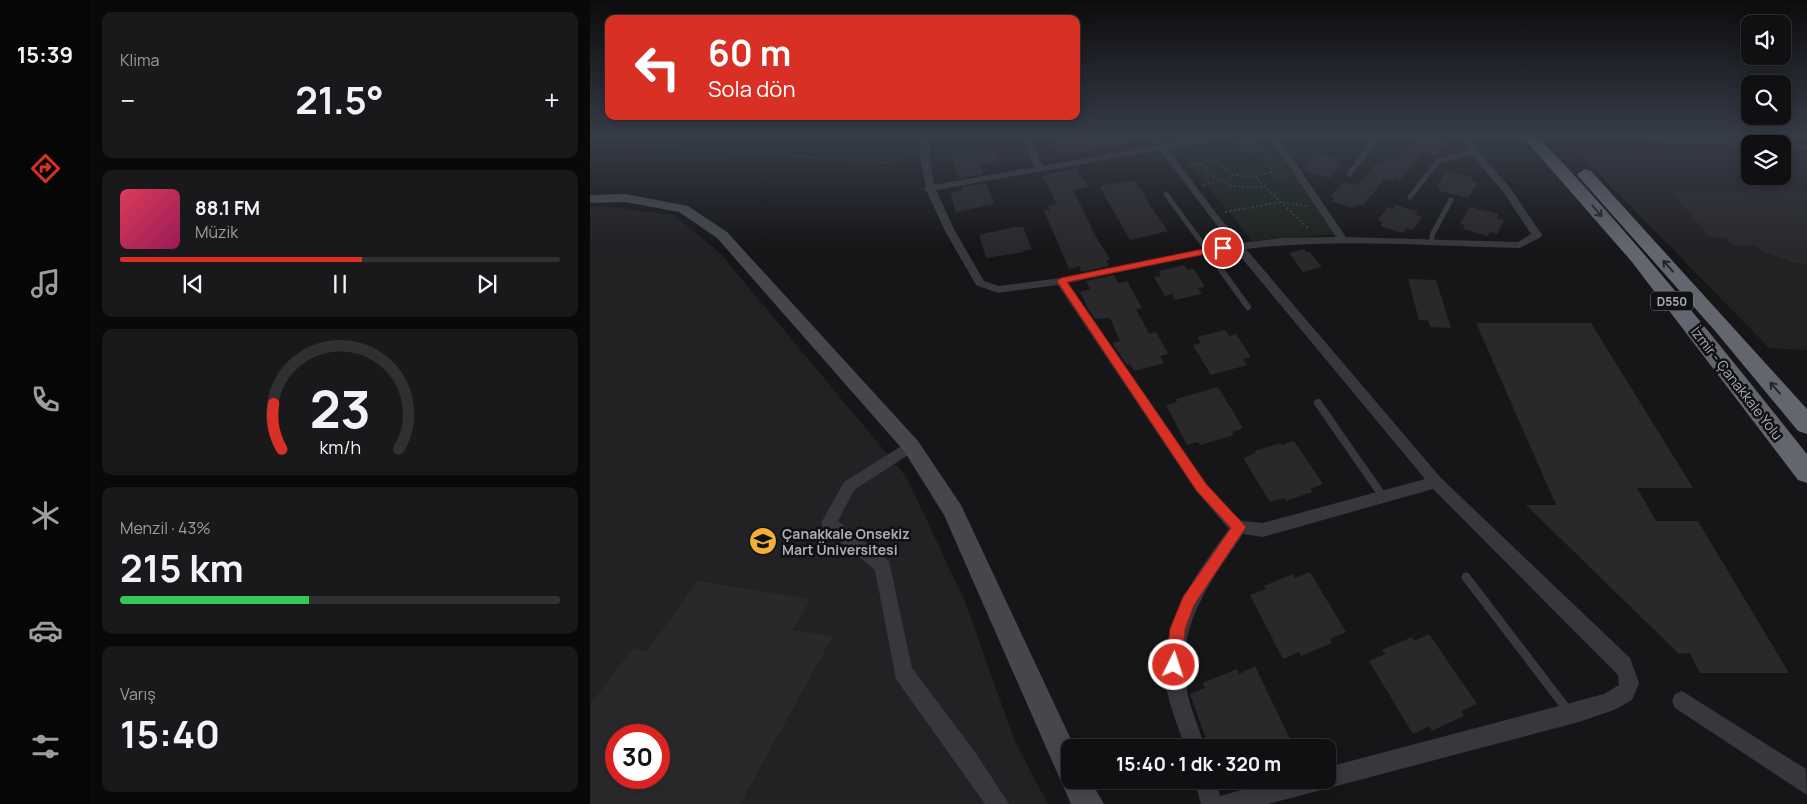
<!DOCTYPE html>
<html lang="tr">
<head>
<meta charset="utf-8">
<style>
  :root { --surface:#101012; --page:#19191b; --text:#f1f3f6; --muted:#9c9d9f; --line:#303032; --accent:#d93025 }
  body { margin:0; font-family:Manrope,sans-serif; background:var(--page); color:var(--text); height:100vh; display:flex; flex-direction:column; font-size:19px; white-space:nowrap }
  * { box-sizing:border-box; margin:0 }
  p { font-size:16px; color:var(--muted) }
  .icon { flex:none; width:28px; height:28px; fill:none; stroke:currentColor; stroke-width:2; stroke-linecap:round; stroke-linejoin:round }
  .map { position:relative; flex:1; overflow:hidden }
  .panel { display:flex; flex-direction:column; gap:12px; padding:12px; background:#09090a; width:500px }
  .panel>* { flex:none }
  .banner { position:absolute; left:15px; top:15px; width:475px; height:105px; border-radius:10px; box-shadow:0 2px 12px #0003,0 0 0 1px var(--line); background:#d93025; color:#fff; overflow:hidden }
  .buttons { position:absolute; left:1151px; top:15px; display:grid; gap:10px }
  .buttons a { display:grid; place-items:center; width:50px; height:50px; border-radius:10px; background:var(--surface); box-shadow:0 2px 12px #0003,0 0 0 1px var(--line); font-size:25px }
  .speed { position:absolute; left:15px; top:724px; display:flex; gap:10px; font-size:25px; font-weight:700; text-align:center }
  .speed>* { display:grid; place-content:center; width:65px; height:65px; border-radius:50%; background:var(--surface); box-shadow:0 2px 12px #0003,0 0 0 1px var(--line); line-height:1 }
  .speed .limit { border:8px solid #d22; background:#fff; color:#111 }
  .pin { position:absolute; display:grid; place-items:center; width:42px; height:42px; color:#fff; margin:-21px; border:2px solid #fff; border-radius:50%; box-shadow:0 1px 5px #0007 }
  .me { position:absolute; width:55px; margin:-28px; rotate:4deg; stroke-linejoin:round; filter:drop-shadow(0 0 4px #0008) }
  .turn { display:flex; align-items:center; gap:18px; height:105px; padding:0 20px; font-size:22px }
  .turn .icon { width:65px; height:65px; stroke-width:2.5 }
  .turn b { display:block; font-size:35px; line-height:42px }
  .big { font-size:38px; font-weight:700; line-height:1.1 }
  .panel .card { flex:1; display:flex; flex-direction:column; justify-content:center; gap:8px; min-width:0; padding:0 18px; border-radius:10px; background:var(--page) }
  .panel .dial { align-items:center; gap:0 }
  .dial svg { height:130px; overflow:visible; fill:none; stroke:var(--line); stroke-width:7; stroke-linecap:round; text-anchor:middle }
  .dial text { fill:var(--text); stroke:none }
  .song { display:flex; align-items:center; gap:15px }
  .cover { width:60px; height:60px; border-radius:8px; background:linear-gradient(135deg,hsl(350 70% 55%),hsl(330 70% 35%)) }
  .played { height:5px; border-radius:2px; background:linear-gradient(90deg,var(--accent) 55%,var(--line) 55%) }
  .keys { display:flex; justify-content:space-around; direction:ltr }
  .heat { display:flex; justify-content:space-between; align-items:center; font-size:28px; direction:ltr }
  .charge { height:8px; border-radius:4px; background:linear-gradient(90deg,#34c759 43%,var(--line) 0) }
  .trip { position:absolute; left:471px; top:739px; width:275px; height:50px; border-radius:10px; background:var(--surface); box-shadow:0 2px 12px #0003,0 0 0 1px var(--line); font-weight:700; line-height:50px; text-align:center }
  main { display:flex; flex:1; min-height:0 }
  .tab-bar { display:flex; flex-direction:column; width:90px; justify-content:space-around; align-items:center; background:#060607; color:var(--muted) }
  .tab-bar .icon { width:35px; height:35px }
  .tab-bar .current { color:var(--accent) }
  .tab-bar b { font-size:22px; color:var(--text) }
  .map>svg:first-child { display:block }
  .built { fill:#222225; fill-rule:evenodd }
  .green { fill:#1c231d }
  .building { fill:#29292c; fill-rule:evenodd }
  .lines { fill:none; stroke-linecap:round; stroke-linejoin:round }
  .path { stroke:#3d3f44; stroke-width:2; stroke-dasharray:2 2.5; stroke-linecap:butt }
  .lane-far3 { stroke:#37383d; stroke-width:5 }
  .lane-far2 { stroke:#37383d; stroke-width:6 }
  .lane-far1 { stroke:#37383d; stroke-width:8 }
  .lane { stroke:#37383d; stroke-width:9 }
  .street { fill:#37383d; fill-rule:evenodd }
  .secondary { fill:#45474d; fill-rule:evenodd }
  .highway { fill:#63666e; fill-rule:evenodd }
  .oneway { stroke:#26262a }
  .route { fill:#d93025; stroke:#8d1f18 }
  .labels { text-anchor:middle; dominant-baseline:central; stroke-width:5; stroke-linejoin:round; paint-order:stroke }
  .shield { fill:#111113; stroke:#7b7e86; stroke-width:1 }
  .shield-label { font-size:12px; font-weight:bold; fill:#a8adb8 }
  .street-label { font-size:14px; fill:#a8adb8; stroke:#111113 }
  .poi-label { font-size:14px; font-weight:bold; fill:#a8adb8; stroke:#111113; text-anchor:start }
</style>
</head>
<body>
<main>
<nav class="tab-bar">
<b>15:39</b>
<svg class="icon current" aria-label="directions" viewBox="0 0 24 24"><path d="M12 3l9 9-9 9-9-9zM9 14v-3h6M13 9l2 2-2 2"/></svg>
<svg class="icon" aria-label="music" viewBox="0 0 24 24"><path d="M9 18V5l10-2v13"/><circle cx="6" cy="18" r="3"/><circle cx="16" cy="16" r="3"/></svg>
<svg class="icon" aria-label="phone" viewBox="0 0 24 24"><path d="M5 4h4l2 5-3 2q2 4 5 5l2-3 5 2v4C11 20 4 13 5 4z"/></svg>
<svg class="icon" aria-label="climate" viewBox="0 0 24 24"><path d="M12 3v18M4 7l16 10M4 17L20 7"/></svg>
<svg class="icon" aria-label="car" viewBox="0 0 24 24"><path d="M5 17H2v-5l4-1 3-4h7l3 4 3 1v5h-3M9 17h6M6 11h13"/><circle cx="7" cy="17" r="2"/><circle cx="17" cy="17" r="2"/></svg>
<svg class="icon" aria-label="filters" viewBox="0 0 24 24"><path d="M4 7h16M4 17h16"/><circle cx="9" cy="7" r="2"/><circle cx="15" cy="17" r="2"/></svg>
</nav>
<section class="panel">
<div class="card"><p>Klima</p>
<div class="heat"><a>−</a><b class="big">21.5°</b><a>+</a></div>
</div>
<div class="card">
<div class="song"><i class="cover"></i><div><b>88.1 FM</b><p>Müzik</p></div></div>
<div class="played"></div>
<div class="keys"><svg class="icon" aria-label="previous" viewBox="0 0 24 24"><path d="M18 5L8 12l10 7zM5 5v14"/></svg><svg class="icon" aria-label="pause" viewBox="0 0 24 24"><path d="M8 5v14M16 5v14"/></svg><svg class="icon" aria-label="next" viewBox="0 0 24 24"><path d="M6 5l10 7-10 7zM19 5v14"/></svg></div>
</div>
<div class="card dial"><svg viewBox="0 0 100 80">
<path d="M14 69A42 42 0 1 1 86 69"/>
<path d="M14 69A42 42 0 0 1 9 41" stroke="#d93025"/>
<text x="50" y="56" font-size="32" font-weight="700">23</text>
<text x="50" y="72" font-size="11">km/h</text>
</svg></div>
<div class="card"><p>Menzil · 43%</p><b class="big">215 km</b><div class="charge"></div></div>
<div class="card"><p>Varış</p><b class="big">15:40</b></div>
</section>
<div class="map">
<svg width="1217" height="804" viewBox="0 0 1217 804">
  <rect width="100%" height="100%" fill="#161618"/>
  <g class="built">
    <path d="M1022 143 1160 150V176H1192L1193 151 1217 152V350L1179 348 982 146Z"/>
    <path d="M9 206 83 215 130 253 317 478 376 604 425 742 458 804H0V207ZM26 735H69V778H26Z"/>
  </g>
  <path class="green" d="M648 136H678L744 234 662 241 587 148Z"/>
  <g class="building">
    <path d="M457 136H543L544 142 470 156Z"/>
    <path d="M828 136H843L854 138 852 141 858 143 848 156 832 152 811 180 805 178 803 181 794 179 773 206 767 204 764 208 742 202 745 198 740 197 754 182 767 185 789 161 793 162 796 159 807 161Z"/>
    <path d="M659 138 664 139 676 151 659 154 656 151 651 152 642 141Z"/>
    <path d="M404 148 410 161 390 166 393 174 369 179 361 155Z"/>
    <path d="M727 153 750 159 747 162 753 164 740 178 714 171 717 168 712 166Z"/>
    <path d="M486 168 498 187 483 190 506 237 520 259 516 260 519 266 491 272 489 266 479 269 454 211 460 210 458 206 467 204 452 176Z"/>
    <path d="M857 171 883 178 881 181 888 183 878 198 849 191 851 187 847 186Z"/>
    <path d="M544 180 557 198H555L578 231 540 240 509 186Z"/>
    <path d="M396 183 405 204 366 212 360 193 370 191 372 190V187Z"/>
    <path d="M1158 189 1217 191V264L1205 263 1169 250 1166 246 1142 245 1135 237H1119L1081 191 1162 193Z"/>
    <path d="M805 205 828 211 825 215 832 217 823 230 816 228 813 233 790 226 793 222 788 220 798 207 803 209Z"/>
    <path d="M880 207 909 214 907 218 914 220 907 234 900 232 898 236 873 229 875 225 870 224Z"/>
    <path d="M424 227H433L442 249 433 251 434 252 396 258 389 235Z"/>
    <path d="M714 249 717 252H720L732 267 713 272 699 253Z"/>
    <path d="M594 265 597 270 604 269 615 287 608 288 612 294 585 300 582 294 575 296 564 277 571 276 569 271Z"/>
    <path d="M524 275 528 283 537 281 552 308 546 309 559 334 566 332 578 354 570 356 574 363 544 371 540 364 537 365 524 346 522 343 530 341 520 318 505 319 499 310 490 292 500 289 496 281Z"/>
    <path d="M818 279 846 280 861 328 840 327 838 320H829Z"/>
    <path d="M886 323H1001L1103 488H1047L1066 521H1108L1199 673H1110L1100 653 1089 654 936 505H966Z"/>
    <path d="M635 330 639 336 646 334 661 357 653 359 657 365 621 375 603 345 611 343 607 337Z"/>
    <path d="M628 387 653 428 642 432 644 435 610 445 608 442 597 445 576 405 587 402 586 399Z"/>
    <path d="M704 441 733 484 720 489 722 492 696 501 694 498 680 502 653 458 666 453 665 451 690 443 692 445Z"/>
    <path d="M720 572 756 632 740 639 742 643 711 656 709 652 693 659 660 595 676 589 674 586 703 574 705 578Z"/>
    <path d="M108 581 221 599 202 630 243 636 150 804H0V705L43 648 57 651ZM26 735H69V778H26Z"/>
    <path d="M839 634 887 704 871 711 874 716 842 731 839 726 823 734 779 661 795 654 792 650 822 637 824 641Z"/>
    <path d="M665 666 701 741 687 748H619L600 694 615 688 613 683 647 669 649 674Z"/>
  </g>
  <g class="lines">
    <g class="path">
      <path d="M0 147 56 145 300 163 324 152"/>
      <path d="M610 164C632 187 643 187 673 187"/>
      <path d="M599 166 627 160 642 175 665 177 719 229"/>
      <path d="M680 172 700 180"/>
      <path d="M666 177 680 172 683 164 676 149H680"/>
      <path d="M613 185 627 182"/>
      <path d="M635 212 690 202 717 206"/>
    </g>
    <g class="lane-far3">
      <path d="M759 174 789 136"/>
      <path d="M576 194 617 250"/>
      <path d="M820 197 848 161 884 152"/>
      <path d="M841 242 843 233 861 200"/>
    </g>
    <path class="lane-far2" d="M616 249 658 307"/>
    <path class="lane-far1" d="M728 403 794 498"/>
    <path class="lane" d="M876 577 979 712"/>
    <g class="street">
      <path d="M332 136H340L339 156 344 185 445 167 429 136H437L453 166 567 145 560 136H568L574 144 620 136H638L634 139 578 149 626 213 651 243 692 238 746 237 679 136H687L756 237 928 242 941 234 914 193 866 136H875L921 189 952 235 951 237 930 248C839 246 746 238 656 249L851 478 1040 658 1049 683 1042 700 1024 710 989 722 678 804H611L604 780H626L630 796 687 780H738V767L1014 694 1029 685 1028 675 843 489 673 537 653 534C621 581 586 625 596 685 599 706 609 727 615 748H595C589 727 579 706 576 685 568 623 605 576 639 529L606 491 468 285 408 293 386 285 355 231 337 192 333 189 336 187 330 156ZM570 150 641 244 471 278 409 286 394 281 365 231 346 190ZM645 250 835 479 673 523 652 521 645 515 616 483 478 283 618 253Z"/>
      <path d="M968 136H1047L1160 141 1164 144H1160V147L996 138 962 142 958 139Z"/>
      <path d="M1192 143 1217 144V150L1192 149Z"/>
      <path d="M321 440 326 442 328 446 326 450 264 490 248 521 299 561 322 668 385 752 419 804H395L306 679 285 570 233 528 231 523 254 482Z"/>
      <path d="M1092 691 1216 769 1217 795 1085 708 1082 701 1085 694Z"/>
    </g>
    <path class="secondary" d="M35 194 98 206 137 232 328 441 371 505 485 748H480V780H500L514 804H481L354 515 314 451 127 238 89 212 35 202 0 203V195Z"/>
    <g class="highway">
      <path d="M932 136H947C1044 236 1130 345 1217 454V483L1208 480 1042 262Z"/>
      <path d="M995 169 1001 171 1217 409V434L1208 431 1126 332 989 177 987 174Z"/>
    </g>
  </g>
  <defs><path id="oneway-shaft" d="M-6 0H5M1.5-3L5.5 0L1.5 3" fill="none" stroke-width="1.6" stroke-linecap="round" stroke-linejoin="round" transform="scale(1.25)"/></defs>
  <g class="oneway">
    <use href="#oneway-shaft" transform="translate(1007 211) rotate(50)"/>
    <use href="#oneway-shaft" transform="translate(1078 266) rotate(-132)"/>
    <use href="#oneway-shaft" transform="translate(1185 388) rotate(-131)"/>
  </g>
  <linearGradient id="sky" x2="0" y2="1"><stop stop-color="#0c0c0d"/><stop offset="0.55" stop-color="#363c48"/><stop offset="1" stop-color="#363c48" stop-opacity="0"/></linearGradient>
  <rect width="1217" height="248" fill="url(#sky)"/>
  <path class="route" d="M633 245 636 246V250L477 282 616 484 656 527 604 605 595 629 592 665 590 670 584 672 578 670 576 665 580 629 593 597 641 528 607 491 467 281 471 278Z"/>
  <defs>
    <g id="university-disc" transform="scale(1.4375)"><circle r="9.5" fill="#f2b134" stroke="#111113"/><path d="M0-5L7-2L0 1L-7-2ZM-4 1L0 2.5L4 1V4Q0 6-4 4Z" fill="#111"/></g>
  </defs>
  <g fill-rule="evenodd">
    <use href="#university-disc" x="173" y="541"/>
  </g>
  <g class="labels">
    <rect class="shield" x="1061" y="291.5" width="42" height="19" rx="4"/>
    <g class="shield-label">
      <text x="1082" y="301">D550</text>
    </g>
    <g class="street-label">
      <text transform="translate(1147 383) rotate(52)">İzmir - Çanakkale Yolu</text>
    </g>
    <g class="poi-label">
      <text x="192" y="533">Çanakkale Onsekiz<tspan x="192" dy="16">Mart Üniversitesi</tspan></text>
    </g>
  </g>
</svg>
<div class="buttons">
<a><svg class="icon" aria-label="sound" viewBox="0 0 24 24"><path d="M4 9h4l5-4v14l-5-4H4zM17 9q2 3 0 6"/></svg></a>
<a><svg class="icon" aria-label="search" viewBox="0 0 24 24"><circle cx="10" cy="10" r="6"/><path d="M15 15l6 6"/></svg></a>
<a><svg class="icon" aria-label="layers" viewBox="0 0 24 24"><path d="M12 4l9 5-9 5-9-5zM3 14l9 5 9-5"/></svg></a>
</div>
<div class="speed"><div class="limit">30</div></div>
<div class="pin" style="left:633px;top:248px;background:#d93025"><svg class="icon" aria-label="arrive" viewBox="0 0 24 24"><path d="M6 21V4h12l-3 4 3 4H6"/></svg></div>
<svg class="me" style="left:584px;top:665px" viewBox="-20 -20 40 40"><circle r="17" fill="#d93025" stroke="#fff" stroke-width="3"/><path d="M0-11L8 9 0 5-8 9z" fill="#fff"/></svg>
<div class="trip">15:40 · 1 dk · 320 m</div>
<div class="banner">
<div class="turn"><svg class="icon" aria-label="left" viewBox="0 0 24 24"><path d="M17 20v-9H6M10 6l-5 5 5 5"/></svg><div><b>60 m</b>Sola dön</div></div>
</div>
</div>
</main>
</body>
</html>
